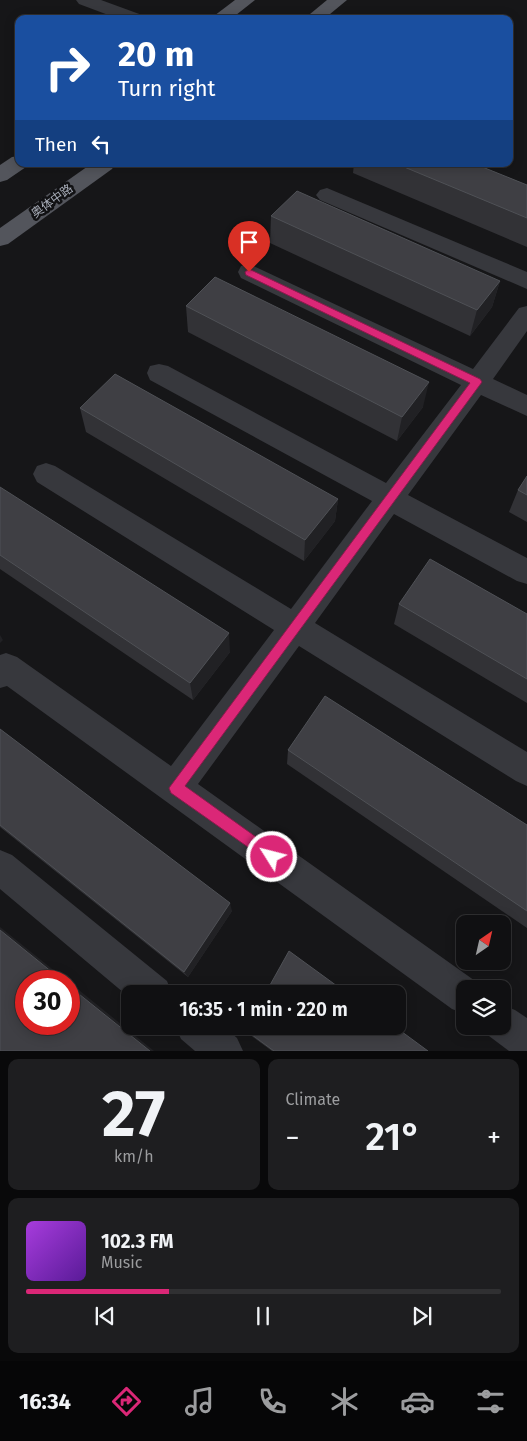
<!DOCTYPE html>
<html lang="en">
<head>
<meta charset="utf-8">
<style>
  :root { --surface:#101012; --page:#1e1e20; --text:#f1f3f6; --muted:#9c9d9f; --line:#303032; --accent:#db2777 }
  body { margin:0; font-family:"Fira Sans","Noto Sans SC",sans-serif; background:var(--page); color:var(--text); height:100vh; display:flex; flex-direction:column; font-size:19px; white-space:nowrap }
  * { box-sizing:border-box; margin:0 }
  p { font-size:16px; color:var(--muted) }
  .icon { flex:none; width:28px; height:28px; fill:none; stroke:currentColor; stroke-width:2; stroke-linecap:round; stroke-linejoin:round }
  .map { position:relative; height:1051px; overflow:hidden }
  .sheet { display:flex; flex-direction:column; gap:8px; padding:8px; background:#09090a; flex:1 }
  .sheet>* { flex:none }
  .top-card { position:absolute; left:15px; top:15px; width:498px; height:152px; border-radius:10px; box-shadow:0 2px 12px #0003,0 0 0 1px var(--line); background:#1a4fa0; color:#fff; overflow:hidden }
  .needle { width:32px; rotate:34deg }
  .tools { position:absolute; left:456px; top:915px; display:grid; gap:10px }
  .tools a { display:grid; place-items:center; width:55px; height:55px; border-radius:10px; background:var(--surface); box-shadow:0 2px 12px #0003,0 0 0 1px var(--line); font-size:25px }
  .speed { position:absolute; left:15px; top:970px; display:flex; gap:10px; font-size:25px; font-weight:700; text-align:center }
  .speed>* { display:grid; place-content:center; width:65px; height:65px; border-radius:50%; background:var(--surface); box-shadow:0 2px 12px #0003,0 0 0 1px var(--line); line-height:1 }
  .speed .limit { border:8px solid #d22; background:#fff; color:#111 }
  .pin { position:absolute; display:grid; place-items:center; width:42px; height:42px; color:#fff; margin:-51px -21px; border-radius:50% 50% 50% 0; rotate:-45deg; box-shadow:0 0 5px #0007 }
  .pin .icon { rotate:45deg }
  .me { position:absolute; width:55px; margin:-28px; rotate:306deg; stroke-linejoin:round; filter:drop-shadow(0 0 4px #0008) }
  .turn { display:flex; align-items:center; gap:18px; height:105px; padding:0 20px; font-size:22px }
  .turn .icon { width:65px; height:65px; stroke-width:2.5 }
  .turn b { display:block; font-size:35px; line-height:42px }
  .then { display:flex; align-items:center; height:48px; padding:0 20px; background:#0003; gap:10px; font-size:19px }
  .big { font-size:38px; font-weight:600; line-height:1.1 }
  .sheet .tile { flex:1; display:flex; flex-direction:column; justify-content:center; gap:8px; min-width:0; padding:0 18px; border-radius:10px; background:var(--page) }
  .sheet .dial { align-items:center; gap:0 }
  .dial b { font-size:65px; line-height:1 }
  .song { display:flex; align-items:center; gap:15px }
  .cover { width:60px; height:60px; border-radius:8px; background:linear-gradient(135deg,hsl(280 70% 55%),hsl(270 70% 35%)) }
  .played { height:5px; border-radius:2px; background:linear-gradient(90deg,var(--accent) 30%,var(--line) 30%) }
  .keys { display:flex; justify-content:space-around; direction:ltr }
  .heat { display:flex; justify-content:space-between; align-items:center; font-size:28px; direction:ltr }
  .sheet .tiles { flex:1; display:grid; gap:8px; grid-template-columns:1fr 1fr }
  .tile:last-child { grid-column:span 2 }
  .trip { position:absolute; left:121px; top:985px; width:285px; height:50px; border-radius:10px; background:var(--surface); box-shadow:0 2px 12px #0003,0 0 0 1px var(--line); font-weight:600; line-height:50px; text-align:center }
  .dock { display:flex; height:80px; justify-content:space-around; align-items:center; background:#060607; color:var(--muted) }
  .dock .icon { width:35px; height:35px }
  .dock .on { color:var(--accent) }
  .dock b { font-size:22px; color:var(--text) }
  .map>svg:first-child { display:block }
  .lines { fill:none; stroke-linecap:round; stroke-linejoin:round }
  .minor { fill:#37383d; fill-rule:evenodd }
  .major { fill:#53555c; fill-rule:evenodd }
  .wall { fill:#323236 }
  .shaded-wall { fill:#212124 }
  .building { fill:#3f3f44; stroke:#4f5156 }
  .route { fill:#db2777; stroke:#8e194d }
  .labels { text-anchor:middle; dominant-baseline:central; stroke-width:5; stroke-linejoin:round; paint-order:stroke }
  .far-street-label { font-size:12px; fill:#a8adb8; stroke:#111113 }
</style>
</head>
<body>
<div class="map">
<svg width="527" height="1051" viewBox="0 0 527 1051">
  <rect width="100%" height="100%" fill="#161618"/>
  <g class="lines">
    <g class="minor">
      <path d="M76 0H101L142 15 145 19H119L79 4Z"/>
      <path d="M327 188 527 272V289L320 200 316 195 320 190Z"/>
      <path d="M249 264 473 369 519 308 527 306V331L493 379 527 395V416L481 395 408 495 527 558V584L517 581 394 514 315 623 527 752V786L516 781 299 646 198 784 478 983 480 989H465V1014L452 1009 7 686 0 688V655L6 653 17 657 171 766 274 630 37 482 33 474 37 466 46 463 55 466 291 609 372 501 150 380 147 373 150 366 159 364 168 366 386 483 461 385 241 278 238 272 241 266Z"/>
      <path d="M0 850 12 855 167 981 172 994H130V998L0 889Z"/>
      <path d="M502 1005 515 1010 527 1018V1051H509L489 1036 485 1026H502Z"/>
      <path d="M175 1026H223L237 1038 243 1051H195L181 1039Z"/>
    </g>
    <g class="major">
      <path d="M235 0H255L231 19H210Z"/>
      <path d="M327 0H347L324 19H304Z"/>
      <path d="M19 156V164H28L26 167 7 180 0 182V165L12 157Z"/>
      <path d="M91 164H115L112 169 8 244 0 246V228Z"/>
    </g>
  </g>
  <g class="wall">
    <path d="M354 164H475L527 185V247L353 173Z"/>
    <path d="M271 216 500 281 492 307 470 336 270 243Z"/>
    <path d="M186 306 423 407 397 441 188 332Z"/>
    <path d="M80 408 338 499 335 521 304 561 86 432Z"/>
    <path d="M527 476V522L509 512 518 490Z"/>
    <path d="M0 487 230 652 193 700 0 569Z"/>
    <path d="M399 604 527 614V703L394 624Z"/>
    <path d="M0 729 232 911 188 977 0 827Z"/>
    <path d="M288 750 527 825V928L287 764Z"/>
    <path d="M244 1029 428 1051H272L245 1031Z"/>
  </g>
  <g class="shaded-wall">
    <path d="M500 281 492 307 470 336 477 310Z"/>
    <path d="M429 382 423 407 397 441 402 417Z"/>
    <path d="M338 499 335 521 304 561 305 540Z"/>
    <path d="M229 633 230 652 193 700 190 683Z"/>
    <path d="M0 635 3 640 0 643Z"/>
    <path d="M230 903 232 911 188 977 184 972Z"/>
    <path d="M0 927 67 981H63L0 930Z"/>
    <path d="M69 982 154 1051H150L69 986Z"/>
  </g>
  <g class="building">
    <path d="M397 164H475L527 185V218Z"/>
    <path d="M297 191 500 281 477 310 271 216Z"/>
    <path d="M215 277 429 382 402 417 186 306Z"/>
    <path d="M115 374 338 499 305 540 80 408Z"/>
    <path d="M527 476V495L518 490Z"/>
    <path d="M0 487 229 633 190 683 0 555Z"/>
    <path d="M430 559 527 614V679L399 604Z"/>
    <path d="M325 696 527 825V911L288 750Z"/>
    <path d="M0 729 230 903 184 972 0 825Z"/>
    <path d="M0 930 63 981H26V1024H69V986L150 1051H0Z"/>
    <path d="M289 951 348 994H265Z"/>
    <path d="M246 1026H394L428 1051H274L244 1029Z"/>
  </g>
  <path class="route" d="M249 269 480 379 482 382 185 786 277 852 279 857 277 862 272 864 171 793 169 788 470 383 246 275 245 272Z"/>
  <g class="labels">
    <g class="far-street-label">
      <text transform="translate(52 201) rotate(-36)">奥体中路</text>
    </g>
  </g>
</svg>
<div class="tools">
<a><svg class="needle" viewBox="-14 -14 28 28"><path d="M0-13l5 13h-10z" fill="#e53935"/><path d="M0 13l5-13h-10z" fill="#9c9d9f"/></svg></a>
<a><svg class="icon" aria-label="layers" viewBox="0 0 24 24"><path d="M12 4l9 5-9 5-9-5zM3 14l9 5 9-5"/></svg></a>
</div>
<div class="speed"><div class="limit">30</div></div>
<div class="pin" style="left:249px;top:272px;background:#d93025"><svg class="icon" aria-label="arrive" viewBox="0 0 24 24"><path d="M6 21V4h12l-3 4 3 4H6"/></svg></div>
<svg class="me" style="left:272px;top:857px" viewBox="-20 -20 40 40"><circle r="17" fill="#db2777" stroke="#fff" stroke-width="3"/><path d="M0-11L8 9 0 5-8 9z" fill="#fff"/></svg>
<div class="trip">16:35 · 1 min · 220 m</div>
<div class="top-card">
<div class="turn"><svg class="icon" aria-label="right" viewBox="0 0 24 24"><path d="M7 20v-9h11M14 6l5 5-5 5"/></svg><div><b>20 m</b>Turn right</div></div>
<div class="then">Then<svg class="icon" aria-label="left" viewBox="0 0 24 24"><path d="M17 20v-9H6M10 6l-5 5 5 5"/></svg></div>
</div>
</div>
<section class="sheet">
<div class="tiles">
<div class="tile dial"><b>27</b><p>km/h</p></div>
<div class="tile"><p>Climate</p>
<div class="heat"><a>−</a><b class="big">21°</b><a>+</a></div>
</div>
<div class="tile">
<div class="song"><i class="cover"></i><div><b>102.3 FM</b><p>Music</p></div></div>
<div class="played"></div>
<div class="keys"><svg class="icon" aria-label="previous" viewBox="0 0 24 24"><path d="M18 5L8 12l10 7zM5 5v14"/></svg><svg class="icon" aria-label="pause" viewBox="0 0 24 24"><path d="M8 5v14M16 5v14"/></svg><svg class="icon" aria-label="next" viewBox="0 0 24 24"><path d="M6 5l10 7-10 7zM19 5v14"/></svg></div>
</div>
</div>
</section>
<nav class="dock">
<b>16:34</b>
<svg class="icon on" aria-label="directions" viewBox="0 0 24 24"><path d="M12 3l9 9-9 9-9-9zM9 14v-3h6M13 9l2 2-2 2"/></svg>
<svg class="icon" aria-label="music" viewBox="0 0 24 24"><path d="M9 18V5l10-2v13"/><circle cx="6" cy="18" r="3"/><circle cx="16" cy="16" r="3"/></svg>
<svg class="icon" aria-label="phone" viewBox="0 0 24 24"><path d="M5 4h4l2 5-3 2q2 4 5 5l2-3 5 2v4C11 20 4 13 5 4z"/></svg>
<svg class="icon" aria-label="climate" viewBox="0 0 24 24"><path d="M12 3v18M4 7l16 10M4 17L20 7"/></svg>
<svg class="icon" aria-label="car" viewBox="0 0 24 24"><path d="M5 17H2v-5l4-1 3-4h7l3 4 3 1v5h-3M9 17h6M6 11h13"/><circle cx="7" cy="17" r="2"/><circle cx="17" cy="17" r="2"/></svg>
<svg class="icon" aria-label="filters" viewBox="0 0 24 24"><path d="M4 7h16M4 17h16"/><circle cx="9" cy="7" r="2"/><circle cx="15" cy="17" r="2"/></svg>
</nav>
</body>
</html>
